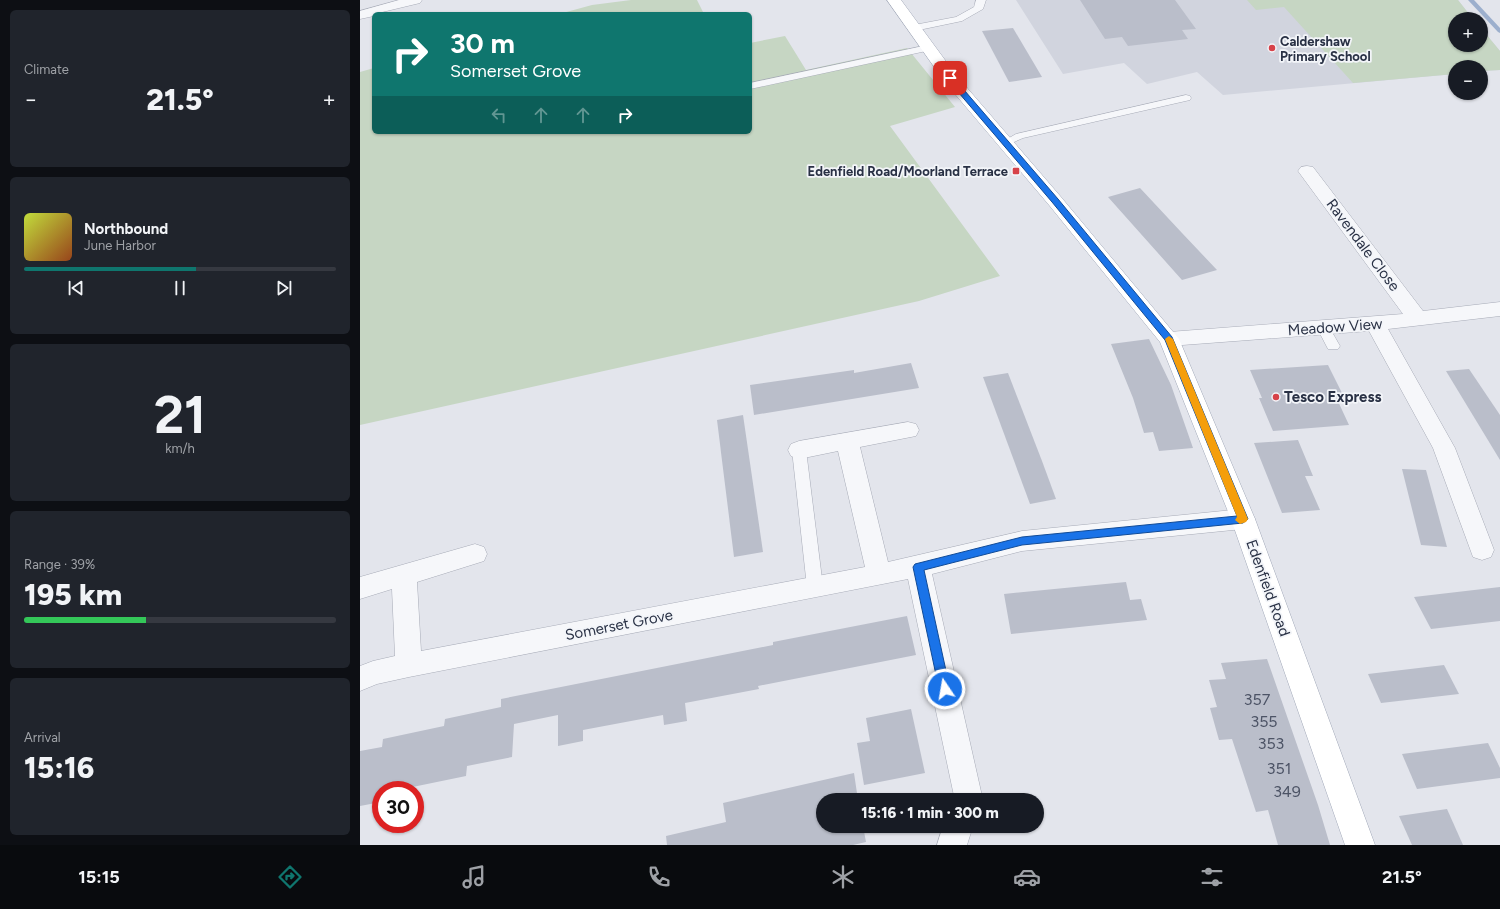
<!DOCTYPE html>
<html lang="en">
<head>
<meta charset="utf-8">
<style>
  :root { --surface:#171b24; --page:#20242c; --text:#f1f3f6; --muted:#9ea1a6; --line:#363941; --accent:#0f766e }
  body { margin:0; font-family:Figtree,sans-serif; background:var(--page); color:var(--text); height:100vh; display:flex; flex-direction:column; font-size:15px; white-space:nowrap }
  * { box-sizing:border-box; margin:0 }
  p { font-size:13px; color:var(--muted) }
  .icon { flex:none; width:22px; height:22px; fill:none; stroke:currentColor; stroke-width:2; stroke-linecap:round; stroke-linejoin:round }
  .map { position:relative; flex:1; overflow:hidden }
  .panel { display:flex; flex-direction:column; gap:10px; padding:10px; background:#0d0f14; width:360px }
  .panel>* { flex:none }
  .hud { position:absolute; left:12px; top:12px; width:380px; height:122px; border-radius:6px; box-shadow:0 1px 3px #0004; background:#0f766e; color:#fff; overflow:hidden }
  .fabs { position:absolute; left:1088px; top:12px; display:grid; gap:8px }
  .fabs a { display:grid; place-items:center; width:40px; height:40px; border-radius:50%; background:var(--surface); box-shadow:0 1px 3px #0004; font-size:20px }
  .speed { position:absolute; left:12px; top:781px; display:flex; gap:8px; font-size:20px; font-weight:700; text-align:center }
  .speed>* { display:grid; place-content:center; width:52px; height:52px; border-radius:50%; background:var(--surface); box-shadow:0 1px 3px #0004; line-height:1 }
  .speed .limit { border:6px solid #d22; background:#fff; color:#111 }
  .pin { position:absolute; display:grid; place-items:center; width:34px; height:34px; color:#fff; margin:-17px; border-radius:8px; box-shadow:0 2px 6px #0006 }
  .me { position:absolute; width:44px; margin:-22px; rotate:348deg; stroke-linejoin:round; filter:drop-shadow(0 0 3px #0008) }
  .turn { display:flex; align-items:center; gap:14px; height:84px; padding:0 12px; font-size:18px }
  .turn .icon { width:52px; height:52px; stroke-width:2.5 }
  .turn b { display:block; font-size:28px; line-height:34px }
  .lanes { display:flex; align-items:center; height:38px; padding:0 12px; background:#0003; justify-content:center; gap:20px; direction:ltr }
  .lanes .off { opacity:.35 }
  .big { font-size:30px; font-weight:800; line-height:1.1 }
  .panel .widget { flex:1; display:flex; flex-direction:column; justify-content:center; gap:6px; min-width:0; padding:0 14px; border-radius:6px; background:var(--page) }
  .panel .dial { align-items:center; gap:0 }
  .dial b { font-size:52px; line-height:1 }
  .song { display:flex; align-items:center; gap:12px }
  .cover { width:48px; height:48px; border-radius:6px; background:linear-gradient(135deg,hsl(70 70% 55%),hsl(20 70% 35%)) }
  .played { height:4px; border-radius:2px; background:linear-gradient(90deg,var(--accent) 55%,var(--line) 55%) }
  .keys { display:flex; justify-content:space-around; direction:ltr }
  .heat { display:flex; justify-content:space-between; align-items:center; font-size:22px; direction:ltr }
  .charge { height:6px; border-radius:3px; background:linear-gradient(90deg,#34c759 39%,var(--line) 0) }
  .trip { position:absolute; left:456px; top:793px; width:228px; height:40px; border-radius:20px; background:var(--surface); box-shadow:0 1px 3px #0004; font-weight:800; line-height:40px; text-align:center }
  .tabs { display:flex; height:64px; justify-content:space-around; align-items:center; background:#090b0e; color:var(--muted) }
  .tabs .icon { width:28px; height:28px }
  .tabs .selected { color:var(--accent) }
  .tabs b { font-size:18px; color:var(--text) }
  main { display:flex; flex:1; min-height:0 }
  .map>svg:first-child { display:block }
  .built { fill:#d1d4de }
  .green { fill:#c6d6c3 }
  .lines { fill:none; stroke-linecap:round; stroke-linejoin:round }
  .stream { fill:#9cafcd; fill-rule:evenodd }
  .building { fill:#babeca }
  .lane-casing { stroke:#a7abb7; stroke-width:1 }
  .street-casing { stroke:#a7abb7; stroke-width:1 }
  .primary-casing { stroke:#a1a8b8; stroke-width:1 }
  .lane { fill:#f6f7fa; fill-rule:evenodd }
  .street { fill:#f6f7fa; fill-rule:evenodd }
  .primary { fill:#fff; fill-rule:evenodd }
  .route { fill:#1a73e8; stroke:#114b97 }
  .slow { fill:#f59e0b }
  .poi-dot { fill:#d74249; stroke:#f3f5f9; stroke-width:1.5 }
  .labels { text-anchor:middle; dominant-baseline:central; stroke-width:3.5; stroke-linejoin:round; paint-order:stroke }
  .far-poi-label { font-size:13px; font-weight:bold; fill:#293145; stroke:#f3f5f9; text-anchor:start }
  .street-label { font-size:15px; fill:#293145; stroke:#f3f5f9 }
  .poi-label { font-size:15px; font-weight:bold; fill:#293145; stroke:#f3f5f9; text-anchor:start }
  .near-number-label { font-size:16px; fill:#4d5466 }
</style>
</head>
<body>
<main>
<section class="panel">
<div class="widget"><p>Climate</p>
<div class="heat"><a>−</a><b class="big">21.5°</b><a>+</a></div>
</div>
<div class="widget">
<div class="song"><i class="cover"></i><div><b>Northbound</b><p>June Harbor</p></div></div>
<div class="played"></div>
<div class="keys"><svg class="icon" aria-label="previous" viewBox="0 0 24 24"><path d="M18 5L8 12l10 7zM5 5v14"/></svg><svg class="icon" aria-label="pause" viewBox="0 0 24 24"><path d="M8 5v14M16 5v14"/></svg><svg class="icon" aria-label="next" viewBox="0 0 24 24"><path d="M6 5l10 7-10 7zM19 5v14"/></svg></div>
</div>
<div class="widget dial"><b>21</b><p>km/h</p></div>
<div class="widget"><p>Range · 39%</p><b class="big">195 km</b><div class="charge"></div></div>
<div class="widget"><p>Arrival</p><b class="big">15:16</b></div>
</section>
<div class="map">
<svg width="1140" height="845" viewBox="0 0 1140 845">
  <rect width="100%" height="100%" fill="#e3e5ec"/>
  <path class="built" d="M656 0H1098L1113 19H1095V45H1121V28L1140 51V70L1121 71V67H1095V74L863 95 837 72 787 84 764 63 703 74Z"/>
  <g class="green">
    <path d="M271 0H337L344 14H199L232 5Z"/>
    <path d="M887 0H1098L1113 19H1095V45H1121V28L1140 51V70L1121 71V67H1095V74L993 83 924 7 896 10Z"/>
    <path d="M425 36 446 70 547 48 595 107 530 126 640 276 559 301 0 425V72L14 68V132H390V43Z"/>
  </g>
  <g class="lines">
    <path class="stream" d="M1108 0H1114L1140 28V33L1138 32Z"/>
  </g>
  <g class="building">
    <path d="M720 0H815L836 29 822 30 828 39 768 46 762 37 745 39Z"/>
    <path d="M653 28 682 77 649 82 622 31Z"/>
    <path d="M780 188 822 233 857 270 822 280 748 197Z"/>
    <path d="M789 339 811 385 833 448 799 451 793 432 784 433 773 398 751 344Z"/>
    <path d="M551 363 559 388 394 415 390 385 494 370V373Z"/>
    <path d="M968 365 984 397H976L989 425 913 431 899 398H902L890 370Z"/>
    <path d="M1109 369 1140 415V460L1086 371Z"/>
    <path d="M648 373 682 461 696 499 670 504 623 377Z"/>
    <path d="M383 415 403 552 374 557 357 420Z"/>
    <path d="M938 440 953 476H945L960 510 922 513 894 443Z"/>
    <path d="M1042 469 1066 470 1087 547 1061 545Z"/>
    <path d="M766 582 770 600 781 599 787 620 651 634 644 594Z"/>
    <path d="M1140 587V621L1071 629 1054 597Z"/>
    <path d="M547 616 556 655 398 686 399 689 325 703 327 721 304 725 303 715 223 730V741L198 746V715L154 724 152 757 107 766 106 776 38 790H21V802L0 806V751L22 747 23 739 84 726 85 719 141 707V699L413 645V642Z"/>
    <path d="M907 659 958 805 970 845H918L908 810 896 812 872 739 859 740 850 708 857 707 849 680 866 679 861 663Z"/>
    <path d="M1084 665 1099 694 1021 703 1008 674Z"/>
    <path d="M551 709 565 773 504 785 497 743 510 741 506 718Z"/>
    <path d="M1128 743 1140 768V778L1057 789 1042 754Z"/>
    <path d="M494 773 498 800H463V826H503L506 842 493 845H307L306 836 366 822 363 803Z"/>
    <path d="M1087 809 1103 845H1052L1039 816Z"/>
  </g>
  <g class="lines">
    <g class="lane-casing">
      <g id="lane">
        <path d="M616 0H626L623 9 602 21 554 31 549 28 554 25 596 17 614 7Z"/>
        <path d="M568 45 571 46 573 48 571 50 390 89V83Z"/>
        <path d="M826 95 830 96 831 98 830 100 663 138 645 146 640 143 656 134Z"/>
        <path d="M963 324 968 325 980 346 978 349H968L957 328 958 325Z"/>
        <path d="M439 444 444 446 446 450 463 587 461 592 455 594 449 592 447 587 432 450 434 446Z"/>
      </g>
    </g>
    <g class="street-casing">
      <g id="street">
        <path d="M39 0H62L60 3 14 14V16L0 19V11Z"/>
        <path d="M947 166 953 167 1063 311 1140 302V316L1028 329 1095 448 1134 550 1131 557 1122 560 1113 557 1073 448 1009 331 809 346 802 344 799 339 802 334 809 332 1043 314 938 171 941 167Z"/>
        <path d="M548 422 556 424 559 430 556 436 500 447 528 562 662 531 883 509 891 512 895 519 891 526 883 529 662 551 572 574 622 796 621 800H593L594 796 548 579 49 677 17 684 0 691V666L13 661 35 656 32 589 0 599V577L115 544 124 547 127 554 124 561 57 582 61 651 505 567 478 451 439 459 431 456 428 450 431 444 439 441Z"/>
        <path d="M583 826H613L607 845H577Z"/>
      </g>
    </g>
    <g class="primary-casing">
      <path id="primary" d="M527 0H541L596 75 701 197 819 339 895 519 1015 845H985L871 519 800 342 689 205 584 81Z"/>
    </g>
    <use href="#lane" class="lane"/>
    <use href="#street" class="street"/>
    <use href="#primary" class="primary"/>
  </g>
  <path class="route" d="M587 76H592L698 199 812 337 888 519 883 523 662 545 564 570 590 689 589 693 585 694 581 693 579 689 553 567 555 564 662 537 877 516 805 340 692 202 587 79Z"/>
  <path class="slow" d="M809 336 813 339 888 519 886 522 880 524 875 520 877 517 805 339Z"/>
  <g class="poi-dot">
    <circle cx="912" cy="48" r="4"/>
    <rect x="652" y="167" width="8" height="8" rx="2"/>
    <circle cx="916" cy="397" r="4"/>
  </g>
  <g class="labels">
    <g class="far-poi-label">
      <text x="920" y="41">Caldershaw<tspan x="920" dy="15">Primary School</tspan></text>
      <text x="648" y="171" text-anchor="end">Edenfield Road/Moorland Terrace</text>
    </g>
    <g class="street-label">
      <text transform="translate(1003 245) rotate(53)">Ravendale Close</text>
      <text transform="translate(975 327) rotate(-4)">Meadow View</text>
      <text transform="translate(908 588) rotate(70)">Edenfield Road</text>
      <text transform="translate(259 625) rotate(-11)">Somerset Grove</text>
    </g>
    <g class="poi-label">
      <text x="924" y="397">Tesco Express</text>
    </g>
    <g class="near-number-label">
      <text x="897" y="699">357</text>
      <text x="904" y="721">355</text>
      <text x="911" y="743">353</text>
      <text x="919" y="768">351</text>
      <text x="927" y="791">349</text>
    </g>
  </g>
</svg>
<div class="fabs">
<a>+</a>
<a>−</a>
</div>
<div class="speed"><div class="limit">30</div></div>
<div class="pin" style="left:590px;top:78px;background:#d93025"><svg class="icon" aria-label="arrive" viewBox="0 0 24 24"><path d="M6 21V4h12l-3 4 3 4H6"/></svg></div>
<svg class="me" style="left:585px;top:689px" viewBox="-20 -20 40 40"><circle r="17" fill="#1a73e8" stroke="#fff" stroke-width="3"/><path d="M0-11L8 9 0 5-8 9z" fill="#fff"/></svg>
<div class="trip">15:16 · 1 min · 300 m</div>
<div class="hud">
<div class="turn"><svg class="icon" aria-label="right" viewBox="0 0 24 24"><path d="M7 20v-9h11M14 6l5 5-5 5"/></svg><div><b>30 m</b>Somerset Grove</div></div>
<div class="lanes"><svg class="icon off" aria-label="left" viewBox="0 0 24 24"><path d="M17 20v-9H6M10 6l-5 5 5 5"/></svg><svg class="icon off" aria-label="ahead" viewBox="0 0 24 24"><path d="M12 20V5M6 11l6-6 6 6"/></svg><svg class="icon off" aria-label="ahead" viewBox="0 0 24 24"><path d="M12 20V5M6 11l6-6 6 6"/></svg><svg class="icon" aria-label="right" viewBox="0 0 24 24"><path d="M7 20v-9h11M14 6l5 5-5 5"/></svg></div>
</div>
</div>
</main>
<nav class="tabs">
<b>15:15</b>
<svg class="icon selected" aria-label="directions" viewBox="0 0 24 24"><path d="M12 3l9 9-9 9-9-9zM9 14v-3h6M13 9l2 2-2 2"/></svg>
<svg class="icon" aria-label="music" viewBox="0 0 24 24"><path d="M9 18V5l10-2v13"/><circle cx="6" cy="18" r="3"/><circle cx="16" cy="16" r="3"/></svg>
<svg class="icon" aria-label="phone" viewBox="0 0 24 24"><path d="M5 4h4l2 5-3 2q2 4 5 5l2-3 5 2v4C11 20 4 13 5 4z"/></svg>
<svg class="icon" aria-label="climate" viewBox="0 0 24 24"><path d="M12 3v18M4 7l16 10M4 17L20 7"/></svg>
<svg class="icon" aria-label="car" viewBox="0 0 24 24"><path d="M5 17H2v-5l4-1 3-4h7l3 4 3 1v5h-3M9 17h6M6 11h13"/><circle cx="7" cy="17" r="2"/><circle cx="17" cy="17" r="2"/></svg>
<svg class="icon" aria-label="filters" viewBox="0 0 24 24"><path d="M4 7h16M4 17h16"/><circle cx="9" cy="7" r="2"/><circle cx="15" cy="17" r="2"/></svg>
<b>21.5°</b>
</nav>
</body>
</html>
